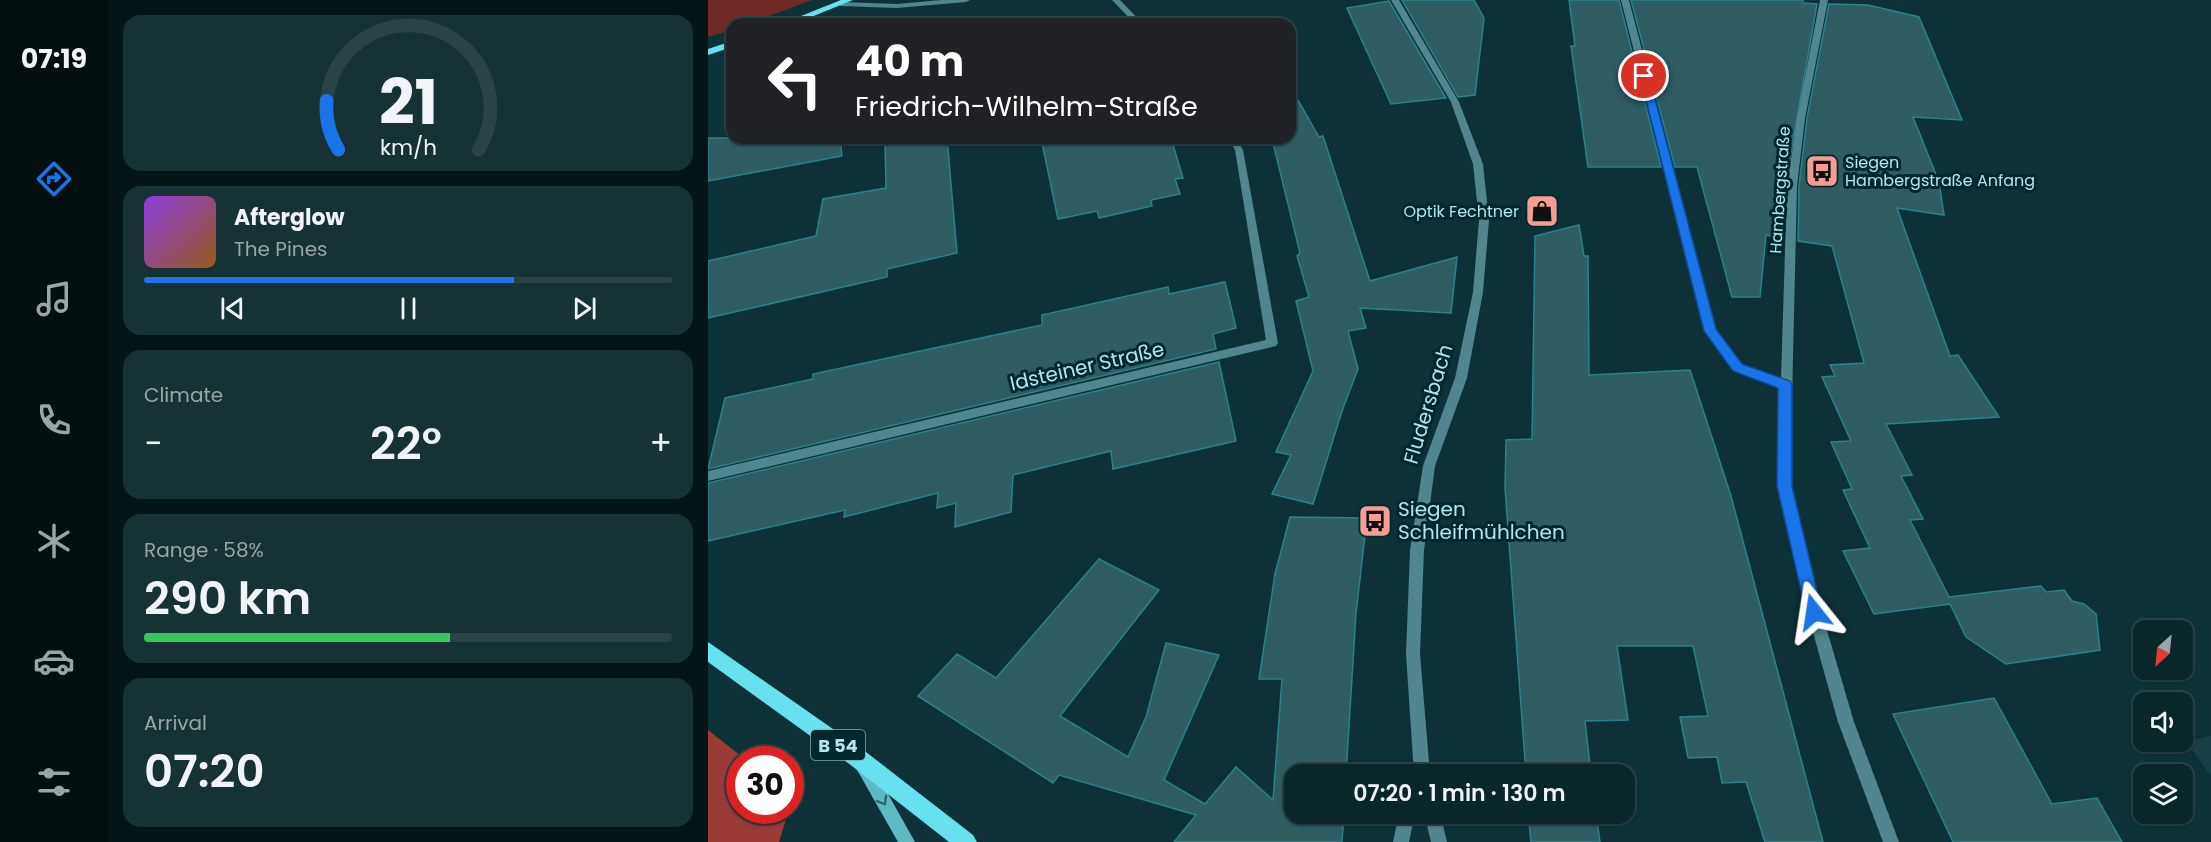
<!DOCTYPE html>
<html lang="en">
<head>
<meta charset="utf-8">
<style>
  :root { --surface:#092629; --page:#173235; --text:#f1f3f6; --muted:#99a5a8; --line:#294346; --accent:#1a73e8 }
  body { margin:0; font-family:Poppins,sans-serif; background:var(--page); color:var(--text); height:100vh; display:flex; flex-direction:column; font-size:22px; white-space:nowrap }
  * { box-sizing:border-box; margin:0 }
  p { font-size:20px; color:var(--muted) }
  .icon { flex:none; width:33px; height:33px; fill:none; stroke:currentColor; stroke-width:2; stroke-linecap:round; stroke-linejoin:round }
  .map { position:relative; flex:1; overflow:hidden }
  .panel { display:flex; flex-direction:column; gap:15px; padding:15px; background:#051517; width:600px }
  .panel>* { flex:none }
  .banner { position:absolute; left:18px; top:18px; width:570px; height:126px; border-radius:18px; box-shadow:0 2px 4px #0004,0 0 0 2px var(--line); background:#202124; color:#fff; overflow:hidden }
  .needle { width:39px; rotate:207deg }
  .fabs { position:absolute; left:1425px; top:620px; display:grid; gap:12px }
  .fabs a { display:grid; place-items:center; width:60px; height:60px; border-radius:12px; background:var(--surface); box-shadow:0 2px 4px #0004,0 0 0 2px var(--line); font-size:30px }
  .speed { position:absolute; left:18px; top:746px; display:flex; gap:12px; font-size:30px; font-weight:700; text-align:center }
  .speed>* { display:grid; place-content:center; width:78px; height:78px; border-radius:50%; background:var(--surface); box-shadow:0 2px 4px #0004,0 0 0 2px var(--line); line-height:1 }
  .speed .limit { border:9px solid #d22; background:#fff; color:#111 }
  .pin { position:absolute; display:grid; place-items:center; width:51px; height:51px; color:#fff; margin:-26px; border:3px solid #fff; border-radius:50%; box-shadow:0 2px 6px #0007 }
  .me { position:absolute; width:66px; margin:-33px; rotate:345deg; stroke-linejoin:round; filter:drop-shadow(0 0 4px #0008) }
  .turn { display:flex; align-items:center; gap:21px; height:126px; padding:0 30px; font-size:27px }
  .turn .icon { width:78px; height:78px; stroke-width:2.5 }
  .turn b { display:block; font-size:42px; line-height:51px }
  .big { font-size:45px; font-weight:600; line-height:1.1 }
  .panel .widget { flex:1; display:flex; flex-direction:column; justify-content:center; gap:9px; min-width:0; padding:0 21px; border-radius:18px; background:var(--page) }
  .panel .dial { align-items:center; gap:0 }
  .dial svg { height:156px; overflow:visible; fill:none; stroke:var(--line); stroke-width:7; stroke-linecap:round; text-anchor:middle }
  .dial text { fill:var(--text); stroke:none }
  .song { display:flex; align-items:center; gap:18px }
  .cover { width:72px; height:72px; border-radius:9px; background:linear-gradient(135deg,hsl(270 70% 55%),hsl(30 70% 35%)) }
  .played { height:6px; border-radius:3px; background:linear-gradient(90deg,var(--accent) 70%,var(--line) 70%) }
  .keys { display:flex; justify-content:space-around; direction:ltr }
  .heat { display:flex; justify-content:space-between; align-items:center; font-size:33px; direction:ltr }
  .charge { height:9px; border-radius:4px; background:linear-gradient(90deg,#34c759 58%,var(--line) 0) }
  .trip { position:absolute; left:576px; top:764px; width:351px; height:60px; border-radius:18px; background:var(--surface); box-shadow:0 2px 4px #0004,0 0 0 2px var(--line); font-weight:600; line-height:60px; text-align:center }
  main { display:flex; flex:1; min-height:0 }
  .menu { display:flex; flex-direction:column; width:108px; justify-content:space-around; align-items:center; background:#040f10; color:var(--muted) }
  .menu .icon { width:42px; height:42px }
  .menu .on { color:var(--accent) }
  .menu b { font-size:27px; color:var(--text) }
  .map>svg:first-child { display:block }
  .built { fill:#164146 }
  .green { fill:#702926 }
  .forest { fill:#9b3b37 }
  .building { fill:#2e5d62; stroke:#27848d; stroke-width:1.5 }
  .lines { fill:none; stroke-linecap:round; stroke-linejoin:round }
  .street { fill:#50868d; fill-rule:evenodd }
  .secondary { fill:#5eb9c4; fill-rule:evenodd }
  .primary { fill:#67e1ef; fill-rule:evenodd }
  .oneway { stroke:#2b6970 }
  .route { fill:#1a73e8; stroke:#114b97; stroke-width:1.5 }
  .labels { text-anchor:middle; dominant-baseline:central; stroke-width:6; stroke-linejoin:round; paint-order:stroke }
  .far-poi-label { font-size:16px; fill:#b2e5ec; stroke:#01282c; text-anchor:start }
  .far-street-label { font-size:16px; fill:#b2e5ec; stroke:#01282c }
  .shield { fill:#01282c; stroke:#7dacb2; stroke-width:1.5 }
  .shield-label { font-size:18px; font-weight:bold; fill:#b2e5ec }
  .street-label { font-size:20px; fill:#b2e5ec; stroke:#01282c }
  .poi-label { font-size:20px; fill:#b2e5ec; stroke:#01282c; text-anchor:start }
</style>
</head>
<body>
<main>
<nav class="menu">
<b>07:19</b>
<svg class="icon on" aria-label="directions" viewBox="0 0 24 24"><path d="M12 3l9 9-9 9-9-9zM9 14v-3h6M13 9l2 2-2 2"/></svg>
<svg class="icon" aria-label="music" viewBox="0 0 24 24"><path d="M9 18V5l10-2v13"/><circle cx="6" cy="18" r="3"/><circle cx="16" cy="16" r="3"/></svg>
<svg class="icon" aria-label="phone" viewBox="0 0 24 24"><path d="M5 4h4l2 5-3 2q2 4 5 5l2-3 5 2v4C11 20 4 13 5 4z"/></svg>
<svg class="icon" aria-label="climate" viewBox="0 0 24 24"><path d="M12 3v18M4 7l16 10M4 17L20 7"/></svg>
<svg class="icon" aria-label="car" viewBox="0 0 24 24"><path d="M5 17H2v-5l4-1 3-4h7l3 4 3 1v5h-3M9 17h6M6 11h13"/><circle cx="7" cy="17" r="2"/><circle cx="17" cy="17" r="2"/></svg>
<svg class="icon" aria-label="filters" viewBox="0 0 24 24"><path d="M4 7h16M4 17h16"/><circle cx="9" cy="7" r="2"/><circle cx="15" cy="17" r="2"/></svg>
</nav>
<section class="panel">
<div class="widget dial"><svg viewBox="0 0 100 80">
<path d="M14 69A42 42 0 1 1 86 69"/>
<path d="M14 69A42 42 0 0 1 8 44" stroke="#1a73e8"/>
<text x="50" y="56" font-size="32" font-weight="700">21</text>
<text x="50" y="72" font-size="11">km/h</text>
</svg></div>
<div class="widget">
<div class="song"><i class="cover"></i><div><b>Afterglow</b><p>The Pines</p></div></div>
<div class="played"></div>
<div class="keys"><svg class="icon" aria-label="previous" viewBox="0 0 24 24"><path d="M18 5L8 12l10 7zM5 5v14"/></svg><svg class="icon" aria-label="pause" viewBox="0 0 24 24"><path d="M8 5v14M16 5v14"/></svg><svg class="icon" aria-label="next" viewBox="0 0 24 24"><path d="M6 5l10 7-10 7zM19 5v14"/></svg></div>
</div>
<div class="widget"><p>Climate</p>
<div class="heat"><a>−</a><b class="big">22°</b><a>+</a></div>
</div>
<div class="widget"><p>Range · 58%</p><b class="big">290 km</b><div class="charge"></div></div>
<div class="widget"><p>Arrival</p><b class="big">07:20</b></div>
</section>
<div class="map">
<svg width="1503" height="842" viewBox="0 0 1503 842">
  <rect width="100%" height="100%" fill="#0c3237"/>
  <path class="built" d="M1503 736V776L1478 741Z"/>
  <path class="green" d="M0 0H104L40 24H24V30L0 37Z"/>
  <path class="forest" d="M0 730 37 759H32V810H81L71 842H0Z"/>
  <g class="building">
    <path d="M694 0H766L776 18 767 95 750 97Z"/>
    <path d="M861 0H911L953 167H880L863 46H867Z"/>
    <path d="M923 0H1095V3L1109 4 1077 186 1075 238 1058 235 1052 297H1024L989 167H967Z"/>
    <path d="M681 1 738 98 683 104 639 8Z"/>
    <path d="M1121 4 1160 5 1211 17 1254 120 1205 117 1231 182 1236 215 1189 208 1242 356 1250 355 1291 417 1178 424 1204 475 1193 476 1215 519 1202 520 1241 597 1333 586 1338 592 1356 590 1364 601 1376 604 1388 614 1392 650 1298 664 1258 637 1242 604 1166 614 1135 551 1162 548 1135 490 1144 489 1123 442 1143 441 1114 377 1127 376 1122 365 1156 363 1124 246 1090 241 1091 186 1099 118Z"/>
    <path d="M582 86 611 137 615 136 662 281 749 257 743 313 652 308 658 328 640 331 650 369 634 411 605 504 564 494 583 455 568 452 605 371 588 301 601 297 589 256 592 253 565 143 582 141Z"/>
    <path d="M0 138H132L134 156 0 181Z"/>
    <path d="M201 138H239L249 253 179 269V277L0 318V261L108 236 115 199 178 188 177 143Z"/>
    <path d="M333 138H463L475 178 467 179 472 194 443 200 444 206 391 218 389 211 350 219Z"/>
    <path d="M871 225 876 256H880L881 375 982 370 1023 496 1115 842H1057L1038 782 1014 783 1009 757 980 758 972 717 1000 716 985 646H909L920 720 877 721 883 774H818L797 488 798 440 824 439 827 236Z"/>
    <path d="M517 282 528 328 505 334 508 349 0 469 17 398 105 379V374L334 325V315L460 287 461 294Z"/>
    <path d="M511 362 528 441 405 469 403 451 305 475 303 512 247 527 248 503 229 508 230 493 136 517 137 510 0 541V483Z"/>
    <path d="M582 517 659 518 648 613 638 774H586V813H636L634 842H466L488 815 351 775 345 783 210 696 249 654 288 678 391 559 451 590 352 716 420 757 438 717 458 643 511 655 456 780 497 804 528 767 565 800 574 679H551L567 574Z"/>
    <path d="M1286 698 1344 804 1389 798 1414 842H1245L1185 714Z"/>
    <path d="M820 813H888L892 842H823Z"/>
  </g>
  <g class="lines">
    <g class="street">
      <path d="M233 0H262L258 2 189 8 133 6 129 4 133 2 189 4Z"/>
      <path d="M404 0H412L435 24H427Z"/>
      <path d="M683 0H691L751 102 775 164 781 220 775 292 759 378 727 466 716 550 712 654 722 774H706L698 654 702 550 715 466 747 378 765 292 771 220 765 164 743 102Z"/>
      <path d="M913 0H921L1007 330 1034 365 1073 379 1079 186 1089 118 1112 0H1120L1097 118 1089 186 1082 486 1108 593 1146 722 1191 842H1175L1130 722 1094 593 1070 486 1073 388 1026 371 997 331Z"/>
      <path d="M520 138H528L535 150 570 343 568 346 0 481V471L558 340 527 150Z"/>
      <path d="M691 813H707L701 842H685Z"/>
      <path d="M716 813H732L739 842H723Z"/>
    </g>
    <path class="secondary" d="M156 760 162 762 207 842H190L148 768 150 762Z"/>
    <g class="primary">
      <path d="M133 0H145L86 24H73Z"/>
      <path d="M24 41V47L0 55V49Z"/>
      <path d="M0 642 158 752 265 835 269 842H241L144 766 0 662Z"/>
    </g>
  </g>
  <defs><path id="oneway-chevron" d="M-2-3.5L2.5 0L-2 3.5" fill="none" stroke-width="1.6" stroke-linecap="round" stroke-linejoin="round" transform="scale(1.5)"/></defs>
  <use class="oneway" href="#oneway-chevron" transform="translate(175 801) rotate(60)"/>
  <path class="route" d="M936 73 941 76 1008 329 1034 364 1082 381 1084 385V486L1114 612 1112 617 1106 619 1100 617 1098 612 1069 486 1070 388 1025 371 996 331 932 76Z"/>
  <defs>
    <g id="bus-square" transform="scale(1.725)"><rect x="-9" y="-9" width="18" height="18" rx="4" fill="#f59c94" stroke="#01282c"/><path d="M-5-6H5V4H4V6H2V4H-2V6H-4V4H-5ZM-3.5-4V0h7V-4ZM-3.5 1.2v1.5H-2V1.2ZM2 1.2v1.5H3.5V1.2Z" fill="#111"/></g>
    <g id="shop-square" transform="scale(1.725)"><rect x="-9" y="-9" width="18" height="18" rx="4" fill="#f59c94" stroke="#01282c"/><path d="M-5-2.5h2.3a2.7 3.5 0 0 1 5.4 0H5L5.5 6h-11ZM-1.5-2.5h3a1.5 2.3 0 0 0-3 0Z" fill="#111"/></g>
  </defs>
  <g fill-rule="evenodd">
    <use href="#bus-square" x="1114" y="171"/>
    <use href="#shop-square" x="834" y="211"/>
    <use href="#bus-square" x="667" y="521"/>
  </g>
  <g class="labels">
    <g class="far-poi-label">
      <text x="1137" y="162">Siegen<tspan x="1137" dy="18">Hambergstraße Anfang</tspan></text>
      <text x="811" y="211" text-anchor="end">Optik Fechtner</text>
    </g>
    <g class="far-street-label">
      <text transform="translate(1072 190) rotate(-86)">Hambergstraße</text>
    </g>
    <rect class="shield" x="103" y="730" width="54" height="30" rx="4.5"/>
    <g class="shield-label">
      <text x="130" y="745">B 54</text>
    </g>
    <g class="street-label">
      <text transform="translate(379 366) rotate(-13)">Idsteiner Straße</text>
      <text transform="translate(720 404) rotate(-73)">Fludersbach</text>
    </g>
    <g class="poi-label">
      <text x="690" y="509">Siegen<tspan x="690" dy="23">Schleifmühlchen</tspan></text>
    </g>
  </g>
</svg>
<div class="fabs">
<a><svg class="needle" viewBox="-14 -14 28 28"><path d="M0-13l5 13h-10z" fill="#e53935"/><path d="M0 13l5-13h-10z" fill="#99a5a8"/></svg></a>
<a><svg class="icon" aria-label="sound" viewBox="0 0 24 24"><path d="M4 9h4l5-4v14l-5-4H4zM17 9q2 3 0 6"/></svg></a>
<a><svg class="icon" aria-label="layers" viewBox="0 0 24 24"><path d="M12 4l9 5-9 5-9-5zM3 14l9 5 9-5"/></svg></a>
</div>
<div class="speed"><div class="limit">30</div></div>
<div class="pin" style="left:936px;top:76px;background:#d93025"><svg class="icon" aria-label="arrive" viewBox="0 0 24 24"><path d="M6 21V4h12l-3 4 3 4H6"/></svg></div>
<svg class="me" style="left:1106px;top:612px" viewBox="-20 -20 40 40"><path d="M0-17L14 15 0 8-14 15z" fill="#1a73e8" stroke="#fff" stroke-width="4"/></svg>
<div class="trip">07:20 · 1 min · 130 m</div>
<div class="banner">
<div class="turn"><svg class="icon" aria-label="left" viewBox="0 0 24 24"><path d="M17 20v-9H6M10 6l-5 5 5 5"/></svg><div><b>40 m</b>Friedrich-Wilhelm-Straße</div></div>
</div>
</div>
</main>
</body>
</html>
